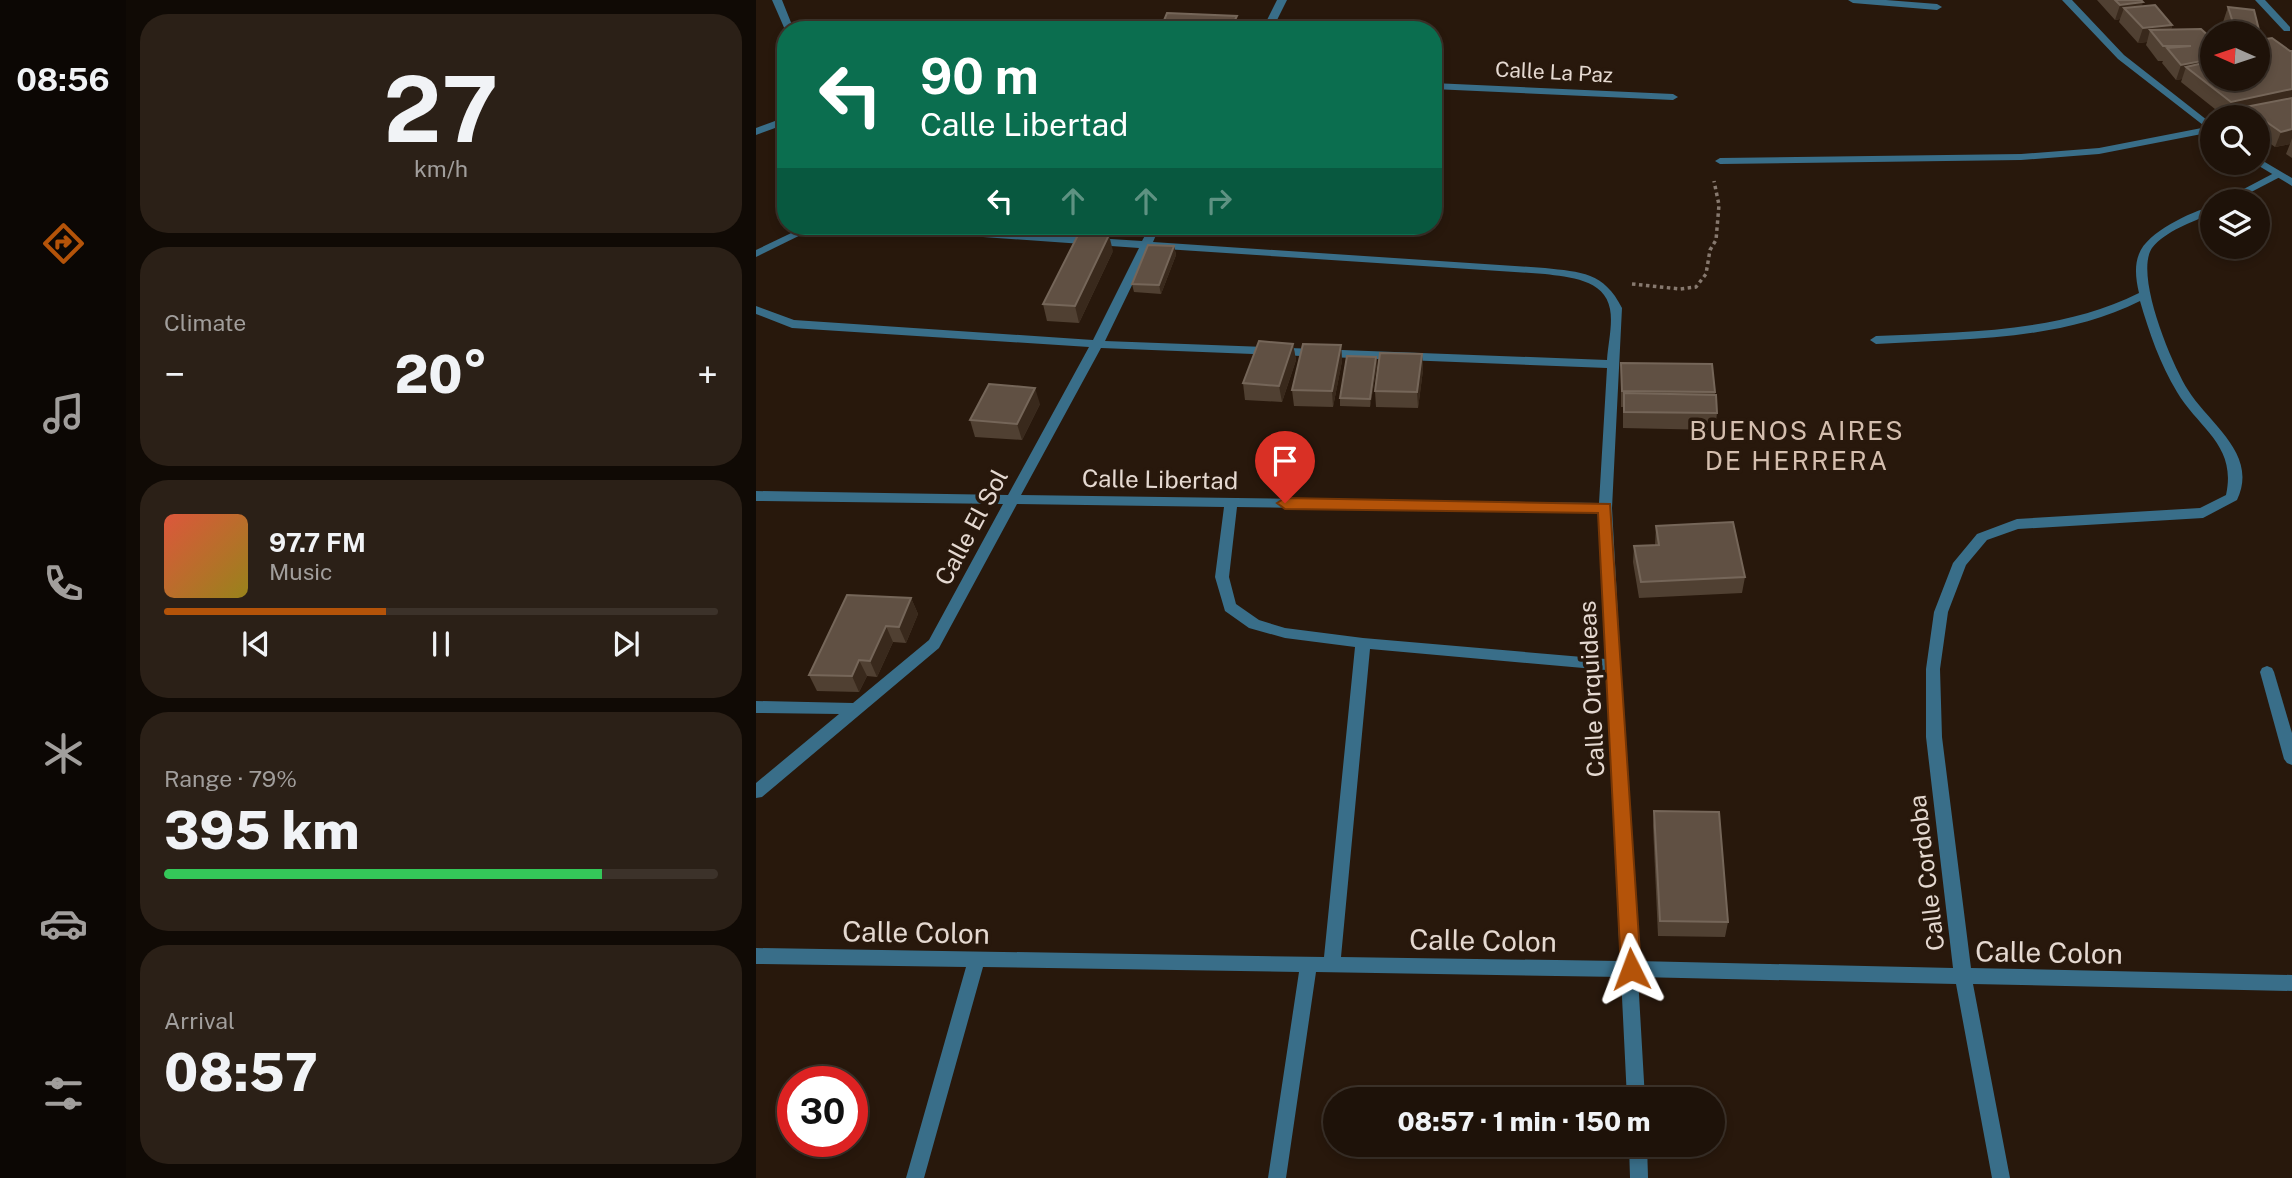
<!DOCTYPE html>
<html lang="en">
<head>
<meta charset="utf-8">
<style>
  :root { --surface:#1e1209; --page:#2b2017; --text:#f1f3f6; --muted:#a19e9c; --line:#3c322a; --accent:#b45309 }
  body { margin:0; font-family:"Public Sans",sans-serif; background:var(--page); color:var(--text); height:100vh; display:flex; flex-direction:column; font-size:26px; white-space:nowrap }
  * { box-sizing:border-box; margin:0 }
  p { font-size:23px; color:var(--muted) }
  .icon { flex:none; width:38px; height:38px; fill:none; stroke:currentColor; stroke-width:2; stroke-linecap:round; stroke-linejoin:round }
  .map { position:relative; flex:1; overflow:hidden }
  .side { display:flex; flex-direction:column; gap:14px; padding:14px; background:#100a05; width:630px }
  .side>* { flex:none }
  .hud { position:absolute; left:21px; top:21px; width:665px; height:214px; border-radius:28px; box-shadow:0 4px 10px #0003,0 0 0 2px var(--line); background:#0b6e4f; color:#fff; overflow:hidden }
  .needle { width:46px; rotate:273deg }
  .tools { position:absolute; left:1444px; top:21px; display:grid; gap:14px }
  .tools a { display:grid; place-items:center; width:70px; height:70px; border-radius:50%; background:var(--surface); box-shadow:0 4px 10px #0003,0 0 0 2px var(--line); font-size:35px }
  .speed { position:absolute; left:21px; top:1066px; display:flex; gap:14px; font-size:35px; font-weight:700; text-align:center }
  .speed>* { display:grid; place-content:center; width:91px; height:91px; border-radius:50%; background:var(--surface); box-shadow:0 4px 10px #0003,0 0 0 2px var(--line); line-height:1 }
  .speed .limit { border:10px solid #d22; background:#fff; color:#111 }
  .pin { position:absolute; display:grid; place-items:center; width:60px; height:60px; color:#fff; margin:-72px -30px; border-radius:50% 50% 50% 0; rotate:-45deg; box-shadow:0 0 7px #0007 }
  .pin .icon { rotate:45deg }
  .me { position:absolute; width:77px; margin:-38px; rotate:357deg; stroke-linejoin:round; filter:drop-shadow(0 0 5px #0008) }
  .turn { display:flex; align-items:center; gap:24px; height:147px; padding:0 28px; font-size:32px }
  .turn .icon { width:91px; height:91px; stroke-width:2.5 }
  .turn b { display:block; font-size:49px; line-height:60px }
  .lanes { display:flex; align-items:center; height:66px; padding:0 28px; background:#0003; justify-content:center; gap:35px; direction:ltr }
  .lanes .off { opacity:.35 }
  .big { font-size:52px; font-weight:800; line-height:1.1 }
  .side .widget { flex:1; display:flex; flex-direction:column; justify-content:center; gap:10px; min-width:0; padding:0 24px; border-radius:28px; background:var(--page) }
  .side .dial { align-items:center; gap:0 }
  .dial b { font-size:91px; line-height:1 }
  .song { display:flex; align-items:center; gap:21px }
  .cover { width:84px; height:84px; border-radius:10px; background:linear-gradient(135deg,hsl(10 70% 55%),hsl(50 70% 35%)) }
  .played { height:7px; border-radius:4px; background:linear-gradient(90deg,var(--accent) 40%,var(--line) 40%) }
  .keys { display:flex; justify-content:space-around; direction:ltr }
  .heat { display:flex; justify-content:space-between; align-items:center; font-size:38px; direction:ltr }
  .charge { height:10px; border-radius:5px; background:linear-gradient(90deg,#34c759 79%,var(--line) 0) }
  .trip { position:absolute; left:567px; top:1087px; width:402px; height:70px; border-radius:35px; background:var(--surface); box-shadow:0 4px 10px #0003,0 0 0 2px var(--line); font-weight:800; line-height:70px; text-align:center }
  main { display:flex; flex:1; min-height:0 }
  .menu { display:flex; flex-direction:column; width:126px; justify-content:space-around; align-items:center; background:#0c0704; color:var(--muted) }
  .menu .icon { width:49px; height:49px }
  .menu .current { color:var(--accent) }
  .menu b { font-size:32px; color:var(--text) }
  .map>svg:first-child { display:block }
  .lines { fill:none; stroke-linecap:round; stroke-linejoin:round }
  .path { stroke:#87796f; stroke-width:3.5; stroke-dasharray:3.5 3.5; stroke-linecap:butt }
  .service { fill:#396e89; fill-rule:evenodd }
  .minor { fill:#396e89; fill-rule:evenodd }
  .tertiary { fill:#396e89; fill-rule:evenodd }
  .wall { fill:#504032 }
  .shaded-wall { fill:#39291c }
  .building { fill:#605043; stroke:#756659; stroke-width:2 }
  .route { fill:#b45309; stroke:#753606; stroke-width:2 }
  .labels { text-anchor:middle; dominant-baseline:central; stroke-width:7; stroke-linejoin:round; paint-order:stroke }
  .far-street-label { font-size:21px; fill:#e5d9d1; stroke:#28180c }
  .street-label { font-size:24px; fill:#e5d9d1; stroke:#28180c }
  .neighbourhood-label { font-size:26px; letter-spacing:2px; fill:#d4beae; stroke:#28180c }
  .near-street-label { font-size:28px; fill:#e5d9d1; stroke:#28180c }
</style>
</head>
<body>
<main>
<nav class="menu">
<b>08:56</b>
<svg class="icon current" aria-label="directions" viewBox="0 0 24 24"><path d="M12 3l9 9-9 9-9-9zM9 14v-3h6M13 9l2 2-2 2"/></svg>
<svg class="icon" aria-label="music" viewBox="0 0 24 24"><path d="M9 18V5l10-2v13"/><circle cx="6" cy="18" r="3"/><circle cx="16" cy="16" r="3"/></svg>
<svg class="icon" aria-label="phone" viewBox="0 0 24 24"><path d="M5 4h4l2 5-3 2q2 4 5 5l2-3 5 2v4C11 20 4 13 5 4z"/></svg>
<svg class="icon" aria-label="climate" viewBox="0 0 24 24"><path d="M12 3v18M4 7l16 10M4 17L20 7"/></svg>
<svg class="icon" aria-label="car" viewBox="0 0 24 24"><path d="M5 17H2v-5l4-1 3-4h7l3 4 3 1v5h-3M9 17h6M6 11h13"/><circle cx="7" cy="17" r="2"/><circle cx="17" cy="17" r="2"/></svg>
<svg class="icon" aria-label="filters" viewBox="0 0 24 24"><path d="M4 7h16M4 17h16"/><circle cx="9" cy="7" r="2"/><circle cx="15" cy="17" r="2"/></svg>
</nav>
<section class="side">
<div class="widget dial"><b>27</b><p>km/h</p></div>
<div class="widget"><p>Climate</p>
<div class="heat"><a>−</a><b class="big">20°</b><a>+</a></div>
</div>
<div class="widget">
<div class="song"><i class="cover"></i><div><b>97.7 FM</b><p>Music</p></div></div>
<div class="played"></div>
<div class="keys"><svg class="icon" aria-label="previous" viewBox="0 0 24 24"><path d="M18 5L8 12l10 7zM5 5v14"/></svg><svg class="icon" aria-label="pause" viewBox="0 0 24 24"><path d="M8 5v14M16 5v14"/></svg><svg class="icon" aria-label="next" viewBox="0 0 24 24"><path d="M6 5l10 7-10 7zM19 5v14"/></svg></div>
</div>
<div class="widget"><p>Range · 79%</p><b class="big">395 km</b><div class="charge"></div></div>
<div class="widget"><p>Arrival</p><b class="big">08:57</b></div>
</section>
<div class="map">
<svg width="1536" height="1178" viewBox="0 0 1536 1178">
  <rect width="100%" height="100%" fill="#28180c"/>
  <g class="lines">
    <path class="path" d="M876 284 924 289 940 287 950 274 954 250 960 240 963 205 958 181"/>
    <path class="service" d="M1499 0H1509L1534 27V31H1528Z"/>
    <g class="minor">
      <path d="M16 0H26L38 30H30V32Z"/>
      <path d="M521 0H531L516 30H506Z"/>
      <path d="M1092 0H1130L1181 4 1186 7 1181 10 1097 3Z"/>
      <path d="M677 83 917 94 922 97 917 100 677 89Z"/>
      <path d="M30 117V124L0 135V128Z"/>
      <path d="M1456 126V132L1343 154 1265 160 964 164 959 161 964 158 1265 154 1343 148Z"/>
      <path d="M1520 172 1524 173V177L1478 201H1465Z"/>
      <path d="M1456 206V213C1437 222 1409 231 1396 248 1378 275 1416 365 1432 390 1453 424 1503 454 1481 500L1447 518 1262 529 1231 540 1210 565 1192 612 1184 669 1186 737 1215 968 1536 975V991L1217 984 1254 1178H1236L1200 984 882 977 889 1099H871L865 977 560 972 530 1178H512L543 972 227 967 168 1178H150L210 967 0 964V948L568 957 599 647 529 638 493 628 469 611 459 577 468 507 261 504 183 648 6 797 0 798V783L83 714 0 713V701L97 703 173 640 247 504 0 501V491L252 495 333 347 36 328 0 314V306L38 320 337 340 383 248 227 237 160 229 155 226H186L227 231 386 241 394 226H404L397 242 789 268C825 272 848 272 866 308L856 508 881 961 1197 968 1170 737V669L1178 612 1197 563 1221 534 1261 519 1444 508 1470 495C1481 445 1443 429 1421 392 1404 364 1393 332 1384 301 1305 341 1207 339 1120 344L1114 340 1120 336C1208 332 1303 333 1383 293 1380 280 1378 266 1383 254 1391 232 1435 212 1456 206ZM394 248 789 274C812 277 849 279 854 309 857 324 852 344 851 360L349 341ZM345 348 851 368 843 503 265 495ZM481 507 843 513 850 659 607 638 529 628 503 620 480 604 473 577ZM614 649 850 670 864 961 585 957Z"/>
      <path d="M50 226H63L0 257V250Z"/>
      <path d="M1511 666 1516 668 1518 672 1536 733V765L1531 763 1528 759 1504 672 1506 668Z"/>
      <path d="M873 1144H891L892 1178H874Z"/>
    </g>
    <g class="tertiary">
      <path d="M1306 0H1316L1368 55 1456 124V132L1362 59Z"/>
      <path d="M1502 158 1536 178V186L1498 163H1502Z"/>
    </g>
  </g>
  <g class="wall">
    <path d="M1341 0H1385L1386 6 1416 25 1415 30 1456 79 1536 51V158L1530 154 1534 144 1519 147 1502 135V117H1486L1487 113 1469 117 1425 82 1426 79 1420 80 1406 63 1407 61H1402L1390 45 1391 42 1382 43 1363 22 1364 19 1359 20Z"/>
    <path d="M1472 7 1503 30 1502 35V33H1471L1467 22Z"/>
    <path d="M610 226H645L643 235 610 234Z"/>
    <path d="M418 246 420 255 405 294 378 292 376 284Z"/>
    <path d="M357 251 323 323 291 321 287 304Z"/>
    <path d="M537 344 540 360 526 402 489 400 487 383Z"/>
    <path d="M585 345 586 361 577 407 538 406 536 390Z"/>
    <path d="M666 354 667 370 662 408 620 407 619 391Z"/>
    <path d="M620 357 621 365 614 407 584 406V398Z"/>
    <path d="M865 363 959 392 961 413 959 430 867 428V407H865Z"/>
    <path d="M284 404 266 440 219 437 214 420Z"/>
    <path d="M900 526 989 577 986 593 883 598 877 562 878 546 899 545Z"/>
    <path d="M155 598 162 614 150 643 137 642 121 677 111 676 103 692 61 691 53 675Z"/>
    <path d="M898 811 972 922 969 937 902 936 897 826Z"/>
  </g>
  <g class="shaded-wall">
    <path d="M1387 2 1383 17 1368 8 1364 19 1359 20 1364 5Z"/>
    <path d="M481 16 482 30H474Z"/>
    <path d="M1416 25 1411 40 1394 30 1391 42 1382 43 1387 28Z"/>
    <path d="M1456 59V73L1430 67 1426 79 1420 80 1425 65Z"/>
    <path d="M1536 83V103L1489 107 1487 113 1469 117 1475 102Z"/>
    <path d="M1536 129V138L1534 144 1519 147 1525 132Z"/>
    <path d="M353 235 357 251 323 323 319 306Z"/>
    <path d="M418 246 420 255 405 294 403 285Z"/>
    <path d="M537 344 540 360 526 402 523 386Z"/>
    <path d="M585 345 586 361 577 407 576 391Z"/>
    <path d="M666 354 667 370 662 408 661 392Z"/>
    <path d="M620 357 621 365 614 407V399Z"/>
    <path d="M279 388 284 404 266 440 261 424Z"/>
    <path d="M155 598 162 614 150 643 143 627Z"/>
    <path d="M130 626 137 642 121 677 114 661Z"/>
    <path d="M103 660 111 676 103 692 96 676Z"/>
  </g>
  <g class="building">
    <path d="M1359 0H1385L1387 2 1364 5Z"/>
    <path d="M1399 5 1416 25 1387 28 1368 8Z"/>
    <path d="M1472 7 1498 10 1503 30 1479 29Z"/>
    <path d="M411 13 481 16 474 30H404Z"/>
    <path d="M1445 29 1456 39V59L1425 65 1411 48 1435 46H1407L1394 30Z"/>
    <path d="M1516 38 1534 51H1536V89L1475 102 1430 67 1456 61V79H1502V40Z"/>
    <path d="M1536 98V129L1525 132 1489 107Z"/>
    <path d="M612 226H642V227Z"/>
    <path d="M323 233 353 235 319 306 287 304Z"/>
    <path d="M392 245 418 246 403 285 376 284Z"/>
    <path d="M503 341 537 344 523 386 487 383Z"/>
    <path d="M547 344 585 345 576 391 536 390Z"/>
    <path d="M624 353 666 354 661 392 619 391Z"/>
    <path d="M591 356 620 357 614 399 584 398Z"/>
    <path d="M865 363 956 364 959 392 866 391Z"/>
    <path d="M233 384 279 388 261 424 214 420Z"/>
    <path d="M868 393 960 395 961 413 868 412Z"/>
    <path d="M977 522 989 577 885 582 878 546 903 545 900 526Z"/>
    <path d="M91 595 155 598 143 627 130 626 114 661 103 660 96 676 53 675Z"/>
    <path d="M898 811 963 812 972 922 904 921Z"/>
  </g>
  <path class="route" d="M529 498 854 504 885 969 882 975 875 978 868 975 865 969 842 513 529 509 521 503Z"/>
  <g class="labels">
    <g class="far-street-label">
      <text transform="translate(798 72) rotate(3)">Calle La Paz</text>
    </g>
    <g class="street-label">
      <text transform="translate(404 479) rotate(1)">Calle Libertad</text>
      <text transform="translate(215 527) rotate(-62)">Calle El Sol</text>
      <text transform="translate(835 689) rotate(-93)">Calle Orquideas</text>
      <text transform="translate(1170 873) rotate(-97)">Calle Cordoba</text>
    </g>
    <g class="neighbourhood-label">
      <text x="1041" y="430">BUENOS AIRES<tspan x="1041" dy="30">DE HERRERA</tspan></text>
    </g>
    <g class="near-street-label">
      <text transform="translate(160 932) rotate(1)">Calle Colon</text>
      <text transform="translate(727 940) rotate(1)">Calle Colon</text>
      <text transform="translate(1293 952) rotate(1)">Calle Colon</text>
    </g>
  </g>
</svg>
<div class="tools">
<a><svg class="needle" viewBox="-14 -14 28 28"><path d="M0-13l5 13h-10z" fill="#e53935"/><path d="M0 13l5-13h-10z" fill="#a19e9c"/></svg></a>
<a><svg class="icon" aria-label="search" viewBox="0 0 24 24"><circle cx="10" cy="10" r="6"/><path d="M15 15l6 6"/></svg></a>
<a><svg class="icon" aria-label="layers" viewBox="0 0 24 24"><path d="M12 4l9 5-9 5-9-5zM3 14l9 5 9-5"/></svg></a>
</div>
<div class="speed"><div class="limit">30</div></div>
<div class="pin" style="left:529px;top:503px;background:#d93025"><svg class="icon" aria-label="arrive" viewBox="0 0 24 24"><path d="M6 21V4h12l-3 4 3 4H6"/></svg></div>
<svg class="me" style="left:875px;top:969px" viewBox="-20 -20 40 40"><path d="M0-17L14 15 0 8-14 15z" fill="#b45309" stroke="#fff" stroke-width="4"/></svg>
<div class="trip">08:57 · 1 min · 150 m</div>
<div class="hud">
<div class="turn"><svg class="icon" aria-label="left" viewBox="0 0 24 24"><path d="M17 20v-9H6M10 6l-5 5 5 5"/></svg><div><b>90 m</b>Calle Libertad</div></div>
<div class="lanes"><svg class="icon" aria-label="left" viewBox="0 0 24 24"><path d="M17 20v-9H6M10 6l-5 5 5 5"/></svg><svg class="icon off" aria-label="ahead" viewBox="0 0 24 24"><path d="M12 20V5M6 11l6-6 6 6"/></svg><svg class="icon off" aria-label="ahead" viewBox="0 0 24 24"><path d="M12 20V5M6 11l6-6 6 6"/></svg><svg class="icon off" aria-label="right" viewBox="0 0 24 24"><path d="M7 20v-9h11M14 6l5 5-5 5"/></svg></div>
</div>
</div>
</main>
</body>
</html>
